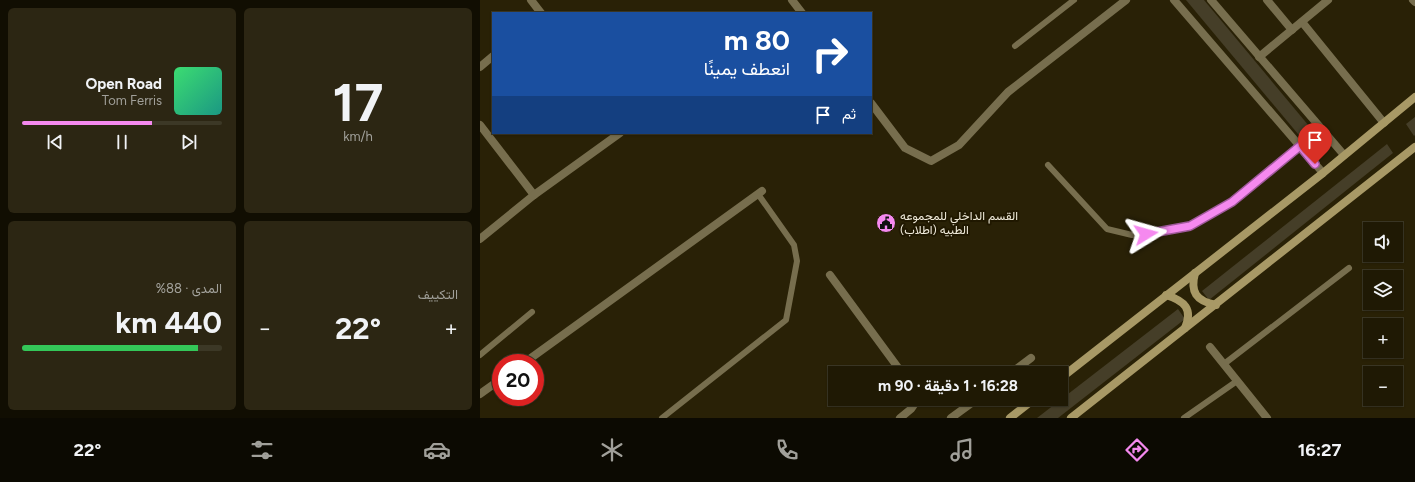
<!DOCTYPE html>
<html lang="ar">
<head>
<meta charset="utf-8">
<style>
  :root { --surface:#1f1904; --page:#2c2613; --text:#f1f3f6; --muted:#a1a09a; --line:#3c3826; --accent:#f589ef }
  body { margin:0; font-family:Figtree,Vazirmatn,sans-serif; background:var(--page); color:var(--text); direction:rtl; height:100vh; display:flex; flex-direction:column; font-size:15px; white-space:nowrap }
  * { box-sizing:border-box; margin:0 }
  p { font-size:13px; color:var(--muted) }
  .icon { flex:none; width:22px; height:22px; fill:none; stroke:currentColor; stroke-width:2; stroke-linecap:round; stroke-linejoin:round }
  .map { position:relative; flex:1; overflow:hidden; direction:ltr }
  .details { display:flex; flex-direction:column; gap:8px; padding:8px; background:#110e02; width:480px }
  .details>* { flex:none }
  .banner { position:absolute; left:12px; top:12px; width:380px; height:122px; border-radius:0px; box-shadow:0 1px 3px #0004,0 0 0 1px var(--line); direction:rtl; background:#1a4fa0; color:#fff; overflow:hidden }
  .controls { position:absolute; left:883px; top:222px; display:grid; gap:8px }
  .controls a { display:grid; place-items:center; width:40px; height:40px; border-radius:0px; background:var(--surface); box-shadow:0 1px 3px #0004,0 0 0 1px var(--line); font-size:20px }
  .speed { position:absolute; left:12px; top:354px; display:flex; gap:8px; font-size:20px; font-weight:700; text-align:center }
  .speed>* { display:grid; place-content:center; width:52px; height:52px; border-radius:50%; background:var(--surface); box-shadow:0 1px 3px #0004,0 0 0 1px var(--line); line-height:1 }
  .speed .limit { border:6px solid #d22; background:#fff; color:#111 }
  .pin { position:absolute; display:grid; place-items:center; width:34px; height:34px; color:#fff; margin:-41px -17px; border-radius:50% 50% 50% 0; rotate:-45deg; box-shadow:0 0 4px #0007 }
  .pin .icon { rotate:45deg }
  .me { position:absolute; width:44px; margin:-22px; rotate:82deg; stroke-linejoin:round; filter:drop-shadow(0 0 3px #0008) }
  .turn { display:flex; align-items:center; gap:14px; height:84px; padding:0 16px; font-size:18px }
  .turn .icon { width:52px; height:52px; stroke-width:2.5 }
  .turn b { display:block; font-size:28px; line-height:34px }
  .then { display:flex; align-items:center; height:38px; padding:0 16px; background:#0003; gap:8px; font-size:15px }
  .big { font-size:30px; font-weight:700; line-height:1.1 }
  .details .card { flex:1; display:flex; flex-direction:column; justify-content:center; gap:6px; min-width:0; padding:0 14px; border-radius:6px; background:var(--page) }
  .details .dial { align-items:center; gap:0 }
  .dial b { font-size:52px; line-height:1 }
  .song { display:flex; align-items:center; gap:12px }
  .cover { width:48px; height:48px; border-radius:6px; background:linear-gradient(135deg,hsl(140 70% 55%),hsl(170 70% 35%)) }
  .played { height:4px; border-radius:2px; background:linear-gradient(90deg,var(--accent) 65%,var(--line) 65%) }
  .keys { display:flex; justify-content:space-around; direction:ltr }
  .heat { display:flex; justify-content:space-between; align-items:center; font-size:22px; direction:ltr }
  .charge { height:6px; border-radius:3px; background:linear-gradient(90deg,#34c759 88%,var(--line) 0) }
  .details .tiles { flex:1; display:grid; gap:8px; grid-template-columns:repeat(2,1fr) }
  .trip { position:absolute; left:348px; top:366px; width:240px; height:40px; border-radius:0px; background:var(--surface); box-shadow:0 1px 3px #0004,0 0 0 1px var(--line); font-weight:700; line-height:40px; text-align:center; direction:rtl }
  .menu { display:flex; height:64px; justify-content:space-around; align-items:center; background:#0c0a02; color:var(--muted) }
  .menu .icon { width:28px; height:28px }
  .menu .selected { color:var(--accent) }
  .menu b { font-size:18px; color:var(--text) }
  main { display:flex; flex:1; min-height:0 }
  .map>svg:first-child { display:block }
  .green { fill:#453e28 }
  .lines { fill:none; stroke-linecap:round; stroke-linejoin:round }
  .service { stroke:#776e4e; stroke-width:6 }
  .minor { stroke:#776e4e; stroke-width:8 }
  .secondary { stroke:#a89966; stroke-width:8 }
  .route-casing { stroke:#9f599b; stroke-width:10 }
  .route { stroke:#f589ef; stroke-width:7 }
  .labels { text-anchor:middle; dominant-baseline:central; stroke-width:4; stroke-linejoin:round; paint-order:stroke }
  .poi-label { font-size:12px; fill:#f2eddd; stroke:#201800; text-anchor:start }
</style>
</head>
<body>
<main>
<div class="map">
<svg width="935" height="418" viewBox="0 0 935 418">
  <rect width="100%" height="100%" fill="#292106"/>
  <g class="green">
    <path d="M706 0H724L849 150 838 158Z"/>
    <path d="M935 117V135L934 136 926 124Z"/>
    <path d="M907 144 913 153 729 300 722 291Z"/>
    <path d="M698 309 705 319 578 418H557Z"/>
  </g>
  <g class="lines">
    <g class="service">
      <path d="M535 46 594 0"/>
      <path d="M568 165 627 229 652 235 680 232 710 226 752 202 819 146"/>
      <path d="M0 355 52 312"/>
      <path d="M744 364 869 268"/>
      <path d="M182 418 306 320 317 261 314 245 278 194"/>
      <path d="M704 418 757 381"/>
    </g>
    <g class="minor">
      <path d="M51 0 61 13"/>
      <path d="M312 0 322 13"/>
      <path d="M694 0 843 173"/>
      <path d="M731 0 864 155"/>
      <path d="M787 0 812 30"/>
      <path d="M933 0 935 2"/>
      <path d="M822 22 904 123"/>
      <path d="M779 57 848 0"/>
      <path d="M0 67 13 56"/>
      <path d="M391 103 425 148 451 161 479 145 528 92 646 0"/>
      <path d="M0 125 54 195"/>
      <path d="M0 239 54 195 140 133"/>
      <path d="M350 275 422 373"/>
      <path d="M730 347 787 418"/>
      <path d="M44 363 282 191"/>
      <path d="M531 373 551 358"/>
      <path d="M0 394 21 379"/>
      <path d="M420 418 431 409 438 399"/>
      <path d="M471 418 497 399"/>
    </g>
    <g class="secondary">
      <path d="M715 273C710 292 716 301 736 305"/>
      <path d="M686 295C705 301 713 309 705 328"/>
      <path d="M581 378 843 173 935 97"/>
      <path d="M530 418 554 399"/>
      <path d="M591 418 935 147"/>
    </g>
  </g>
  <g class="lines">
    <g class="route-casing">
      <path id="route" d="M666 234 710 226 752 202 820 146 835 164"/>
    </g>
    <use href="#route" class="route"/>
  </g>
  <defs>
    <g id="civic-disc" transform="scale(1)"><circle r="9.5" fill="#f589ef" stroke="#201800"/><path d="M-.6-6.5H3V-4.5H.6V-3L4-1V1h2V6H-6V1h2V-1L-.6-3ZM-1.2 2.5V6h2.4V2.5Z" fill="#111"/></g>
  </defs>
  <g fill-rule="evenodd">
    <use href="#civic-disc" x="406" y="223"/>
  </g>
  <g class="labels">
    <g class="poi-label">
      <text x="420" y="216">القسم الداخلي للمجموعه<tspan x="420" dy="14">الطبيه (اطلاب)</tspan></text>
    </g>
  </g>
</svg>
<div class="controls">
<a><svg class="icon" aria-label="sound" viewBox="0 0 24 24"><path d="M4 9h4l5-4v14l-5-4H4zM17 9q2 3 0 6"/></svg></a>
<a><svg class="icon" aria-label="layers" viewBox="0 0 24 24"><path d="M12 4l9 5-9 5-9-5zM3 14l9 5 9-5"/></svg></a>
<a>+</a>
<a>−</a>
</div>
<div class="speed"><div class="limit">20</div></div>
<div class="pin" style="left:835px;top:164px;background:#d93025"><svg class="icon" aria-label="arrive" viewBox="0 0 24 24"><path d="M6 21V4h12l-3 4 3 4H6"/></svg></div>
<svg class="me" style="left:666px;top:234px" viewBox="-20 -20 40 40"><path d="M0-17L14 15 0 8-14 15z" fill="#f589ef" stroke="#fff" stroke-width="4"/></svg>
<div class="trip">16:28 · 1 دقيقة · 90 m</div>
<div class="banner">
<div class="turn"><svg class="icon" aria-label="right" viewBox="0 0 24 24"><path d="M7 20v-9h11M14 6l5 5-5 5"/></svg><div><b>80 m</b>انعطف يمينًا</div></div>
<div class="then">ثم<svg class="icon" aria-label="arrive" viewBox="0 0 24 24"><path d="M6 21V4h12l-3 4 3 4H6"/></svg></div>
</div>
</div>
<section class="details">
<div class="tiles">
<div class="card dial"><b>17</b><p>km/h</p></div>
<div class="card">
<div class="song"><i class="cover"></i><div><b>Open Road</b><p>Tom Ferris</p></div></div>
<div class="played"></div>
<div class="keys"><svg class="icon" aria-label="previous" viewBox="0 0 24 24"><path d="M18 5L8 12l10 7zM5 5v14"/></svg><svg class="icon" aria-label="pause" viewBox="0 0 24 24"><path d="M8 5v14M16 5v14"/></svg><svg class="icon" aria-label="next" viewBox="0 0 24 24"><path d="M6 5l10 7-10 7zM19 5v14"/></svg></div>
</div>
<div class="card"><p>التكييف</p>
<div class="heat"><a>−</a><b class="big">22°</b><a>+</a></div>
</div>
<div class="card"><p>المدى · 88%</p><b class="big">440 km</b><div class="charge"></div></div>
</div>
</section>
</main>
<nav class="menu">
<b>16:27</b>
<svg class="icon selected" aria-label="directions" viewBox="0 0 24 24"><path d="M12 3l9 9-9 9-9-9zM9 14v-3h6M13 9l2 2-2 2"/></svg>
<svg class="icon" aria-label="music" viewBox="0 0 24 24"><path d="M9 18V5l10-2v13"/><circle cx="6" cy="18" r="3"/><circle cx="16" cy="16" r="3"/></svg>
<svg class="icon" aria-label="phone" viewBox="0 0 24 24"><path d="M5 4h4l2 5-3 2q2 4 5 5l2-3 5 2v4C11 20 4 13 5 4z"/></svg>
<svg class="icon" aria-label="climate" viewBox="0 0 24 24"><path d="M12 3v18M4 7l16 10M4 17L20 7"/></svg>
<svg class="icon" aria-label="car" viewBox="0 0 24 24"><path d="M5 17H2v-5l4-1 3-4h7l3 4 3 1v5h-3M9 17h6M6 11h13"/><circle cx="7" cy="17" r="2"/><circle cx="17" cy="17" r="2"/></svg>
<svg class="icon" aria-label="filters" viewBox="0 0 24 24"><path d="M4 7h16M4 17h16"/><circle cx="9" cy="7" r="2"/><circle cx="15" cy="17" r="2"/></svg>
<b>22°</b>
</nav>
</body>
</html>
